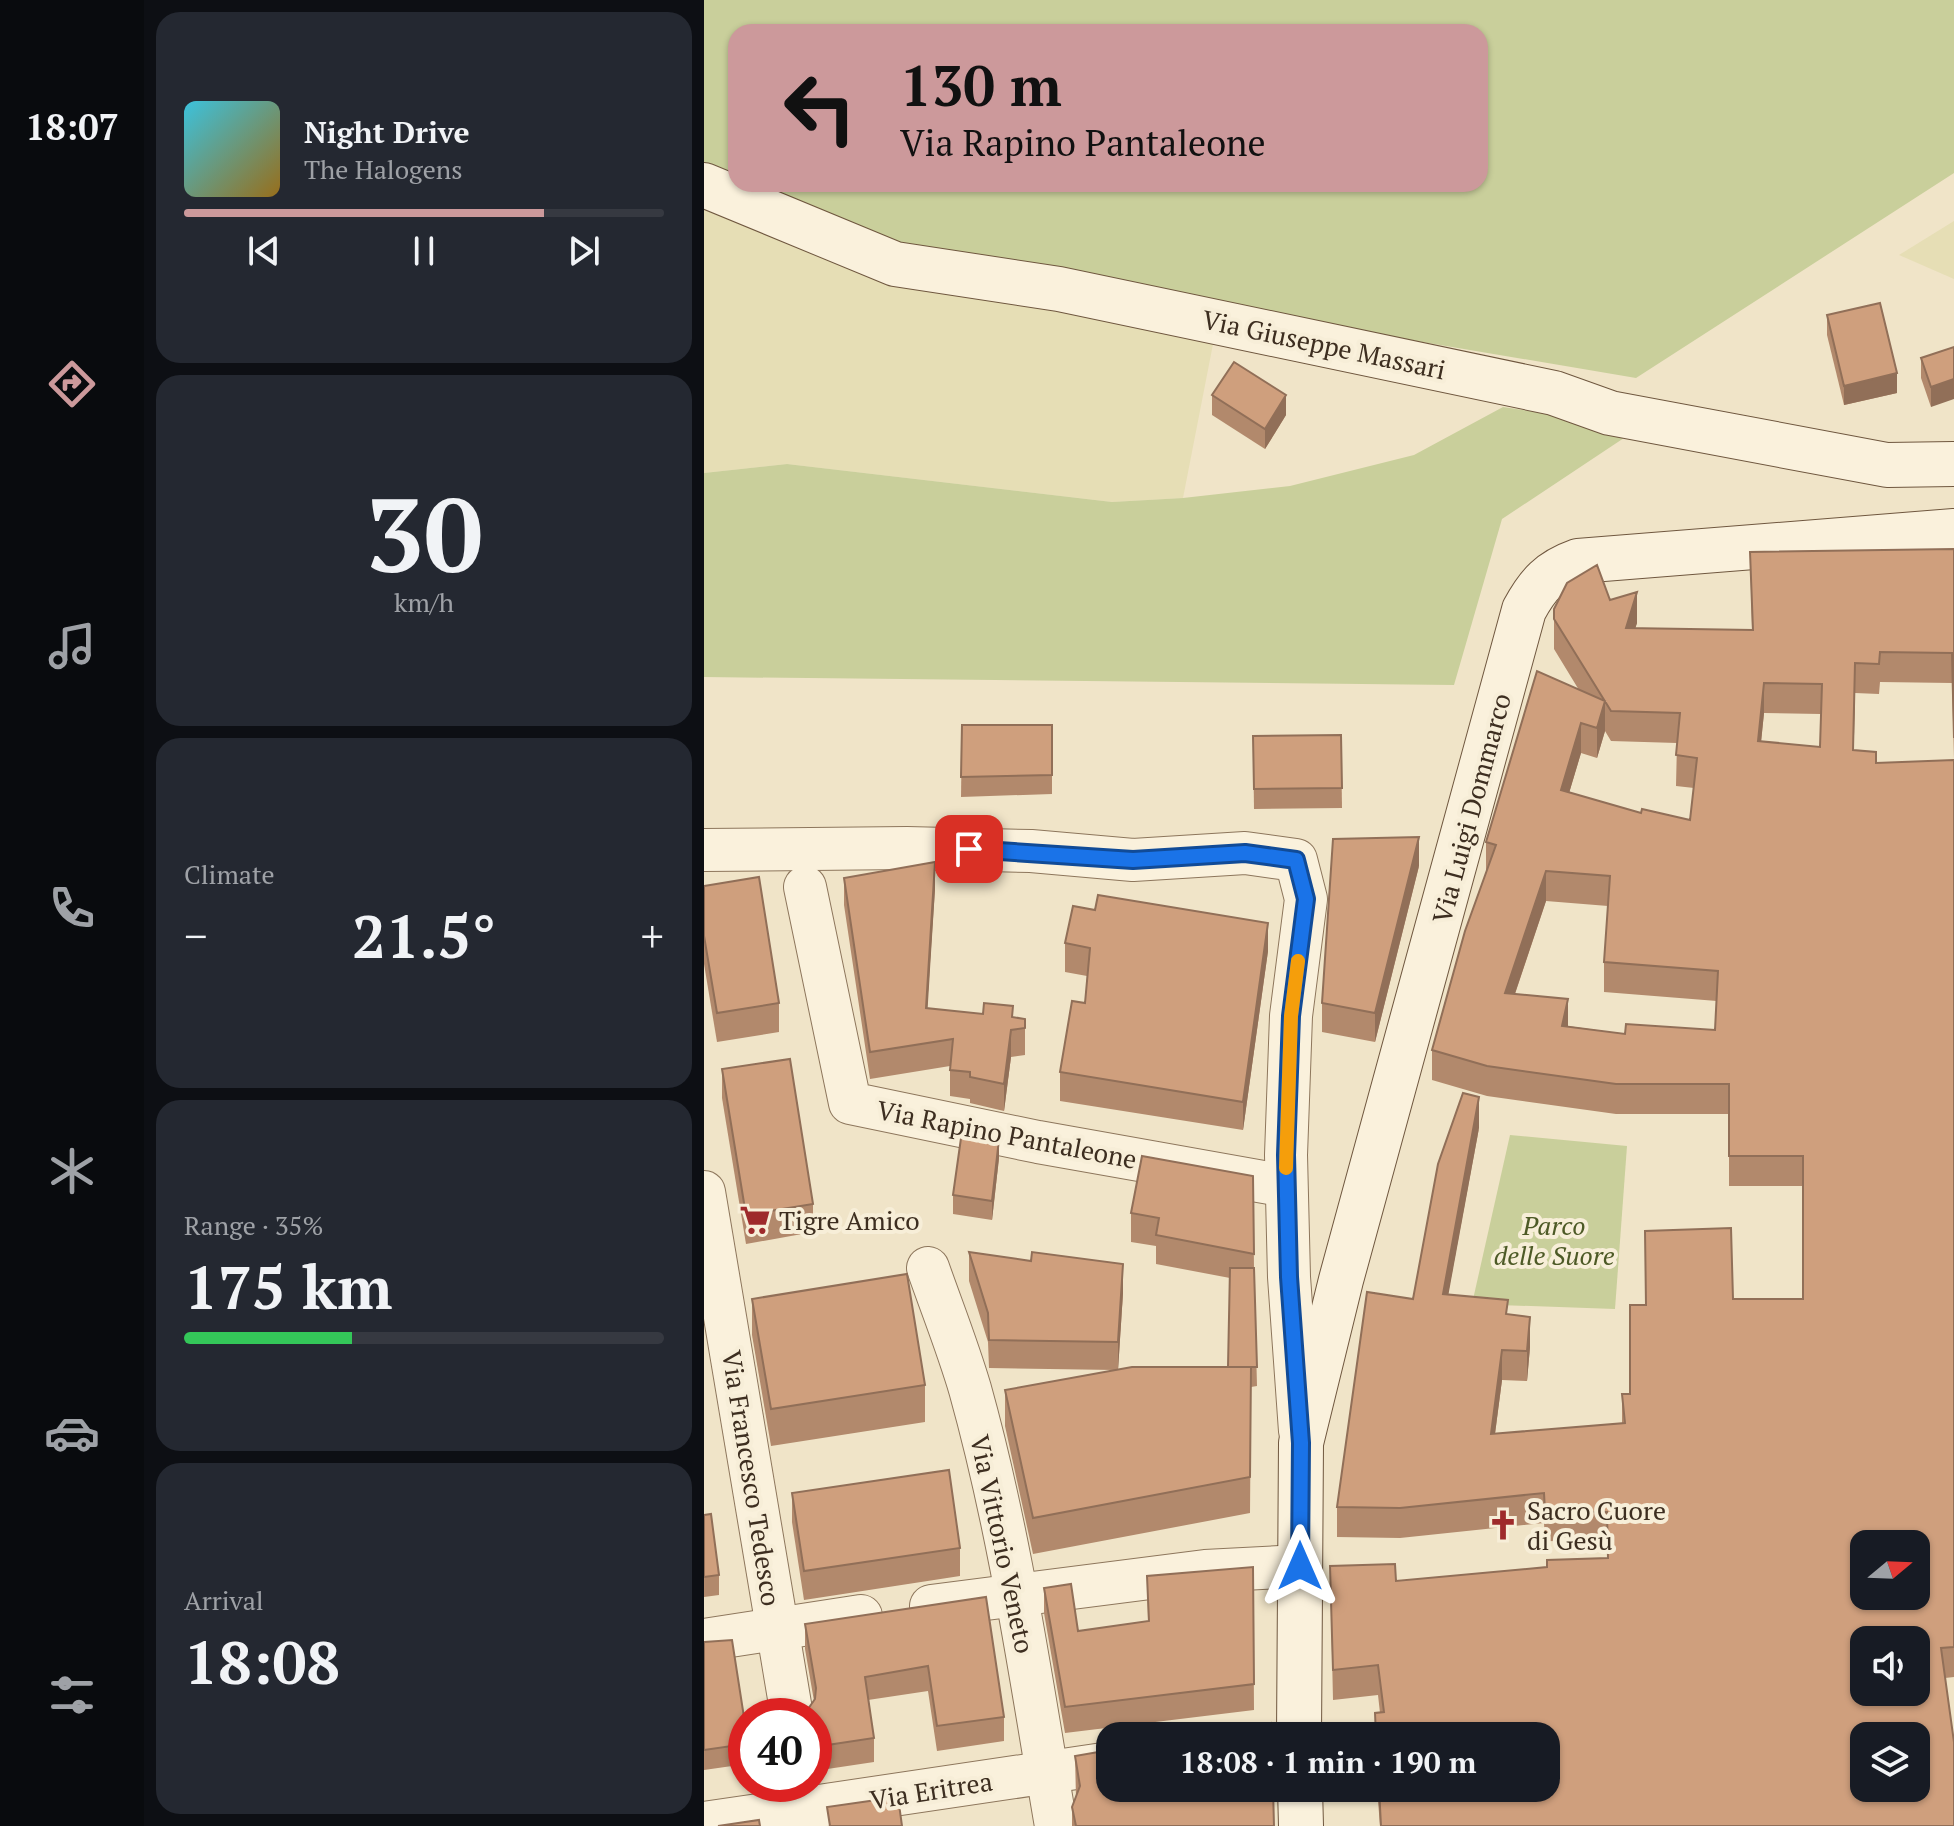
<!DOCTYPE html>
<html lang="en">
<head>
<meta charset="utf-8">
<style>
  :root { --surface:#171b24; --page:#242831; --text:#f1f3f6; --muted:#9ea1a6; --line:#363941; --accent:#cc999b }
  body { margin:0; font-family:"PT Serif",serif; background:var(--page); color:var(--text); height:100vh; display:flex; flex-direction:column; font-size:30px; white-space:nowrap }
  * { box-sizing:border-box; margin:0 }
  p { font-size:26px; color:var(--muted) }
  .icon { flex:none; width:44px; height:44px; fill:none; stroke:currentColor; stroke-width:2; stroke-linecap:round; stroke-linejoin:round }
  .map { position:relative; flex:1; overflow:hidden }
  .drawer { display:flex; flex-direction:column; gap:12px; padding:12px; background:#0d0f14; width:560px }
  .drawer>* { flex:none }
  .hud { position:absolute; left:24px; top:24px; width:760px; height:168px; border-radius:24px; box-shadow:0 2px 6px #0004; background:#cc999b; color:#111; overflow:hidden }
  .needle { width:52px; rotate:71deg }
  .buttons { position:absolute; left:1146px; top:1530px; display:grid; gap:16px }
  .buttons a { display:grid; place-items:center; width:80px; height:80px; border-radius:16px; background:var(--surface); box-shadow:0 2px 6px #0004; font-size:40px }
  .speed { position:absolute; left:24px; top:1698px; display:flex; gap:16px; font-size:40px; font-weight:700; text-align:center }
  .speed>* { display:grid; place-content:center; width:104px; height:104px; border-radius:50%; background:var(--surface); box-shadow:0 2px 6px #0004; line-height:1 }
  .speed .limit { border:12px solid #d22; background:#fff; color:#111 }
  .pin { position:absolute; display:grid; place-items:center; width:68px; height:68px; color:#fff; margin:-34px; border-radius:16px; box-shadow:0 4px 12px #0006 }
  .me { position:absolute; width:88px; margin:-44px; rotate:0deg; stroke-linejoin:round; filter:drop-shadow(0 0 6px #0008) }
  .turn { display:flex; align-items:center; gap:28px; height:168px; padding:0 40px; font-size:36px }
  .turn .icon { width:104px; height:104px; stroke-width:2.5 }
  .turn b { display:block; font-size:56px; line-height:68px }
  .big { font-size:60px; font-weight:600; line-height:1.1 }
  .drawer .widget { flex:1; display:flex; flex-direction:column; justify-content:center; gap:12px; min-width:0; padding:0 28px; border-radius:24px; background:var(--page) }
  .drawer .dial { align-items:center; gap:0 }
  .dial b { font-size:104px; line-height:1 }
  .song { display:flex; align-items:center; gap:24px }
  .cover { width:96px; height:96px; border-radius:12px; background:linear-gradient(135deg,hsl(190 70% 55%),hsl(40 70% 35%)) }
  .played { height:8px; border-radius:4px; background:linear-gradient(90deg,var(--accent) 75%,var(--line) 75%) }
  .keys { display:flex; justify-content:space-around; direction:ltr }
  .heat { display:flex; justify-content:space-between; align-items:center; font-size:44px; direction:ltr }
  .charge { height:12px; border-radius:6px; background:linear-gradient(90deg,#34c759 35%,var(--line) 0) }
  .trip { position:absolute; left:392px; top:1722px; width:464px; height:80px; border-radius:24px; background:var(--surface); box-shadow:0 2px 6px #0004; font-weight:600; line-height:80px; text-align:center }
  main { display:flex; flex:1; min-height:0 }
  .menu { display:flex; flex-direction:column; width:144px; justify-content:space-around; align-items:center; background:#090b0e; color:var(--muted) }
  .menu .icon { width:56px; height:56px }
  .menu .selected { color:var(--accent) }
  .menu b { font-size:36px; color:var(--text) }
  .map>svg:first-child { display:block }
  .farmland { fill:#e6deb5 }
  .green { fill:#c9cf9b }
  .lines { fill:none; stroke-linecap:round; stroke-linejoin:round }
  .street-casing { stroke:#8d765c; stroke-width:44 }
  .secondary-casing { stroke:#6f573f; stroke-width:46 }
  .street { stroke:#faf1dc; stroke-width:42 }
  .secondary { stroke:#faf1dc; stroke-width:44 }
  .wall { fill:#b2896c; fill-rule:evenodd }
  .shaded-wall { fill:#916f58 }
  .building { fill:#cf9f7d; stroke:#916f58; stroke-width:2; fill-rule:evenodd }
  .route-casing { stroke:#114b97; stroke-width:20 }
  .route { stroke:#1a73e8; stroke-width:14 }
  .slow { stroke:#f59e0b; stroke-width:14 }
  .labels { text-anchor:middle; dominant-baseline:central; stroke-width:8; stroke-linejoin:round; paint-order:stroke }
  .street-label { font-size:26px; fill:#3d2e20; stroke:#f7eed8 }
  .poi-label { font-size:26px; fill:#3d2e20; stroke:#f7eed8; text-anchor:start }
  .park-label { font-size:26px; font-style:italic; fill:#4d5a26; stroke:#f7eed8 }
</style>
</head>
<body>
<main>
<nav class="menu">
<b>18:07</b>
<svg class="icon selected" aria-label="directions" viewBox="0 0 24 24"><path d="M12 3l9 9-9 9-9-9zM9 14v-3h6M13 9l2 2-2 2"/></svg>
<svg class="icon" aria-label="music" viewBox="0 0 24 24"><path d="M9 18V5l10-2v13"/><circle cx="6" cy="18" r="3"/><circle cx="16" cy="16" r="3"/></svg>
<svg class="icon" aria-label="phone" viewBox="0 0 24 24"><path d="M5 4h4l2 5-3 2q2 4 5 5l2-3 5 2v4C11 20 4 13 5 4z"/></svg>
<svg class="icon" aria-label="climate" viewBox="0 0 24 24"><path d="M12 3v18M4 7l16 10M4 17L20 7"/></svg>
<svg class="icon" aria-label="car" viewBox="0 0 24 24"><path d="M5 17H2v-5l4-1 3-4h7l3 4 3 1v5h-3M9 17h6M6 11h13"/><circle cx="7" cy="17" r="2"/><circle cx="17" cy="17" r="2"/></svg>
<svg class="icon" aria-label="filters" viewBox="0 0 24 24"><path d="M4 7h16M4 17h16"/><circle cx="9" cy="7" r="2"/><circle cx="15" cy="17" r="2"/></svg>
</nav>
<section class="drawer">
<div class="widget">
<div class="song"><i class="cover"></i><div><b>Night Drive</b><p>The Halogens</p></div></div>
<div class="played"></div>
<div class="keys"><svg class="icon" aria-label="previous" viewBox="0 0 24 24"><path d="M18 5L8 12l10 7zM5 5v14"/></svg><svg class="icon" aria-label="pause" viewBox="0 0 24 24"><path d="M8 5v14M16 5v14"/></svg><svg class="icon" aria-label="next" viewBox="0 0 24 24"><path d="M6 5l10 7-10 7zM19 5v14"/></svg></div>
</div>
<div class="widget dial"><b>30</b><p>km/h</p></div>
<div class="widget"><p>Climate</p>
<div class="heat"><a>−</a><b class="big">21.5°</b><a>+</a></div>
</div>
<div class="widget"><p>Range · 35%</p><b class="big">175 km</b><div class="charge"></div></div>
<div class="widget"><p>Arrival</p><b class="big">18:08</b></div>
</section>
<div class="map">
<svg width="1250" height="1826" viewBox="0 0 1250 1826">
  <rect width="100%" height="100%" fill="#f0e4c8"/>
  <g class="farmland">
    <path d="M0 207 510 339 479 498 408 502 83 464 0 473Z"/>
    <path d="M1250 221V279L1195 255Z"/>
  </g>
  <g class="green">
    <path d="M0 0H1250V173L932 378 222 258 37 184H776V32H32V182L0 169Z"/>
    <path d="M799 407 935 428 798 519 750 685 0 677V473L83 464 408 502 479 498 586 486 710 455Z"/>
    <path d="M806 1135 923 1146 911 1309 768 1304Z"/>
  </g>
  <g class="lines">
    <g class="street-casing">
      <g id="street">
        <path d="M0 850 203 848 327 851 429 860 541 853 592 860 602 899 587 1016 582 1155 585 1277 596 1431"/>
        <path d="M101 887 146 1103 334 1142 582 1186"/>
        <path d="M0 1192 88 1716"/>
        <path d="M224 1268C238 1308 254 1348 266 1389 306 1532 327 1680 352 1826"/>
        <path d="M227 1606 501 1571 596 1566"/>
        <path d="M0 1640 157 1616"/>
        <path d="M0 1823 406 1763"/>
      </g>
    </g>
    <g class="secondary-casing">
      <g id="secondary">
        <path d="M0 185 191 264 355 289 850 393 906 413 1183 465 1250 464"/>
        <path d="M595 1736 597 1443 637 1280 820 610C834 584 846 571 874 561L1250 531"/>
        <path d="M596 1788 597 1826"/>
      </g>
    </g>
    <use href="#street" class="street"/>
    <use href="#secondary" class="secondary"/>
  </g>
  <g class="wall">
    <path d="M1123 315 1193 393 1140 405 1123 335Z"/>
    <path d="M1250 347 1227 407 1217 378V358Z"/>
    <path d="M508 395 582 415 561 449 508 415Z"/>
    <path d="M1250 549V1677L1241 1678 1250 1826H676L673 1788H842V1736H671V1713H676L674 1695 629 1700 626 1566 692 1581 843 1567 903 1558V1542L841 1541 840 1523 696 1538 633 1537V1507L709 1299 775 1128 744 1294 804 1314 826 1347 823 1381 798 1380 791 1434 918 1423V1394H926L942 1305 1029 1299H1099V1186H1025V1114H912L783 1096 728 1080V1050L782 872V842L875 690 850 649V609L906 600 933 623 931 628 1048 630 1046 552ZM1176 682 1248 683 1250 760 1172 763 1149 750 1151 693 1175 694ZM1060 713 1117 714 1116 747 1057 742ZM901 731 907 741 973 743 972 786 990 788 986 820 937 813 865 793 877 753 893 758ZM842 901 904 906 900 962V992L1013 1001 1011 1030 921 1034 864 1026 811 994Z"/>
    <path d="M258 725H348V794L257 797Z"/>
    <path d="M637 735 638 808 550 809 549 736Z"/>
    <path d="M715 866 671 1042 618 1032V1003Z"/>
    <path d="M140 878 231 889 223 1008 321 1019V1055L307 1057 300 1111 266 1103V1099L246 1096V1066L166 1079 140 905Z"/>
    <path d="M0 886 75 1003V1032L13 1042 0 964Z"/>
    <path d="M361 943 564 951 539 1130 356 1101V1072L381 1003 383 976 361 972Z"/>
    <path d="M18 1069 109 1204V1232L42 1244 18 1098Z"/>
    <path d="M295 1158 288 1220 249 1214V1195Z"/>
    <path d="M549 1176 550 1270 553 1386 547 1387 546 1513 329 1554 301 1426V1390L411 1370 285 1368 284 1342 265 1281V1252L419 1293 414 1370 524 1367 526 1278 452 1264V1246L427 1242V1213Z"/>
    <path d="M48 1299 221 1385V1422L67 1446 48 1335Z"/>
    <path d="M88 1493 256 1548V1576L100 1600 88 1522Z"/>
    <path d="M0 1515 15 1575V1595L0 1597Z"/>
    <path d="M549 1567 550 1710 361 1733 340 1613V1588L374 1631 444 1621 443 1576Z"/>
    <path d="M282 1597 300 1717V1741L233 1751 224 1691 164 1700 170 1738V1762L110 1771V1716H104V1709L110 1701 101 1649V1624Z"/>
    <path d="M0 1642 42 1744V1764L0 1770Z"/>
    <path d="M371 1756 570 1826H368V1807L372 1798Z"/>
  </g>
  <g class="shaded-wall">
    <path d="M1193 373V393L1140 405V386Z"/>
    <path d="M1250 379V399L1227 407V387Z"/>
    <path d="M582 395V415L561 449V429Z"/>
    <path d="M933 592V623L922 658V628Z"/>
    <path d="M1151 663V693L1149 780V750Z"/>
    <path d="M1060 683V713L1054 771V741Z"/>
    <path d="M901 701V731L893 758V728Z"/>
    <path d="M877 723V753L857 820V790Z"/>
    <path d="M715 837V866L671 1042V1013Z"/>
    <path d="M231 862V889L222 1034V1008Z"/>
    <path d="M842 871V901L801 1023V993Z"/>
    <path d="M564 923V951L539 1130V1102Z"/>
    <path d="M864 999V1029L858 1026Z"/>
    <path d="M307 1030V1057L300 1111V1084Z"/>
    <path d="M775 1097V1128L739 1324V1294Z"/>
    <path d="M295 1139V1158L288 1220V1201Z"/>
    <path d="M419 1264V1293L414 1370V1342Z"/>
    <path d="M826 1317V1347L823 1381V1351Z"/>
    <path d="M798 1350V1380L787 1464V1434Z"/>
  </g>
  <g class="building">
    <path d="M1176 303 1193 373 1140 386 1123 315Z"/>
    <path d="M1250 347V379L1227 387 1217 358Z"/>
    <path d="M530 362 582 395 561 429 508 395Z"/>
    <path d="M1250 549V738L1248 653 1176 652 1175 664 1151 663 1149 750 1172 752V763L1250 760V1647L1237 1648 1250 1742V1826H677L675 1788H842V1736H672L671 1713 680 1712 674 1665 629 1670 626 1566 691 1564 692 1581 843 1567V1560L904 1558 903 1512 841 1511 840 1493 696 1508 633 1507 663 1292 709 1299 734 1164 759 1093 775 1097 739 1294 804 1300 802 1314 826 1317 823 1351 798 1350 787 1434 921 1423 918 1394H926V1305H942L941 1231 1027 1228 1029 1299H1099V1156H1025V1084H912L783 1066 728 1050 761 931 792 845 782 842 833 671 901 701 893 728 877 723 857 790 937 813 938 809 986 820 993 758 972 755 976 713 907 711 850 619V609L863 583 893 565 906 600 933 592 922 628 1049 630 1046 552ZM1060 683 1118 684 1116 747 1054 741ZM842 871 906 876 900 962 1014 971 1011 1030 922 1024 921 1034 858 1026 864 999 801 993ZM1160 1544H1212V1596H1160ZM1160 1640H1212V1692H1160ZM1160 1736H1212V1788H1160Z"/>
    <path d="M258 725H348V775L257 777Z"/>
    <path d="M637 735 638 788 550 789 549 736Z"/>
    <path d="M715 837 671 1013 618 1003 629 839Z"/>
    <path d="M231 862 222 1008 279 1014 280 1003 309 1006 308 1017 321 1019V1028L307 1030 300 1084 266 1077V1072L246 1070 249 1039 166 1052 140 878Z"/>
    <path d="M55 877 75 1003 13 1013 0 936V886Z"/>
    <path d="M394 895 564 923 539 1102 356 1072 368 1001 381 1003 386 948 361 943 369 906 391 910Z"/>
    <path d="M86 1059 109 1204 42 1215 18 1069Z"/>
    <path d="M258 1131 295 1139 288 1201 249 1195Z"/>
    <path d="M438 1156 549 1176 550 1254 452 1235 455 1218 427 1213Z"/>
    <path d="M265 1252 327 1261 328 1252 419 1264 414 1342 285 1340 284 1313Z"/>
    <path d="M526 1268H550L553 1367H524Z"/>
    <path d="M203 1274 221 1385 67 1409 48 1299Z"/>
    <path d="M428 1367H547L546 1477 329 1518 301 1390Z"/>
    <path d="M245 1470 256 1548 100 1571 88 1493Z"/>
    <path d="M7 1514 15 1575 0 1577V1515Z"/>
    <path d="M549 1567 550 1684 361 1707 340 1588 367 1584 374 1631 445 1621 443 1576Z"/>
    <path d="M282 1597 300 1717 233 1726 224 1666 161 1677 170 1738 110 1747V1716H105L104 1709 111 1699 112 1688 101 1624Z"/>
    <path d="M28 1640 42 1730V1744L0 1750V1642Z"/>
    <path d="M567 1723 568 1736H490Z"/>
    <path d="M406 1750V1788H569L570 1826H372L368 1807 376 1786 371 1756Z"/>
    <path d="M194 1797 198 1826H126L123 1807Z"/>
    <path d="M55 1820 56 1826H14Z"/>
  </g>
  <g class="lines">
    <g class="route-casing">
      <path id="route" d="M265 849 429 860 541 853 592 860 602 899 587 1016 582 1155 585 1277 597 1443 596 1566"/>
    </g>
    <use href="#route" class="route"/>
    <path class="slow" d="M582 1168 587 1016 594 961"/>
  </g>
  <defs>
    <g id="supermarket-bare" transform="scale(2.4)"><path d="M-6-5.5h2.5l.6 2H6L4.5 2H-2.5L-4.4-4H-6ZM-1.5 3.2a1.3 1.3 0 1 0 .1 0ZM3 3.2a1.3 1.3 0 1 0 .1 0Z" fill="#9e2a2b" stroke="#f7eed8" stroke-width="2.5" paint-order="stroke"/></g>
    <g id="church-bare" transform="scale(2.4)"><path d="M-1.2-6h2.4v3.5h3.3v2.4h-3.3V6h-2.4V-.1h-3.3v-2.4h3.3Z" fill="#9e2a2b" stroke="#f7eed8" stroke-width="2.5" paint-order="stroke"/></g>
  </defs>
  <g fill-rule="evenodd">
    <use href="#supermarket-bare" x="51" y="1220"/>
    <use href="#church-bare" x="799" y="1525"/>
  </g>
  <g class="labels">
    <g class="street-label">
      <text transform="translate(620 344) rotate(12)">Via Giuseppe Massari</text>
      <text transform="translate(767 808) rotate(-75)">Via Luigi Dommarco</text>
      <text transform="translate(303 1134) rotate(11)">Via Rapino Pantaleone</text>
      <text transform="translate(48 1478) rotate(81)">Via Francesco Tedesco</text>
      <text transform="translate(299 1544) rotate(78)">Via Vittorio Veneto</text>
      <text transform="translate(227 1790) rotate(-9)">Via Eritrea</text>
    </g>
    <g class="poi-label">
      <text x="75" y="1220">Tigre Amico</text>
      <text x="823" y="1510">Sacro Cuore<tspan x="823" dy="30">di Gesù</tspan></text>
    </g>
    <g class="park-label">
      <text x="850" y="1225">Parco<tspan x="850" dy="30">delle Suore</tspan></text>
    </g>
  </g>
</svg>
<div class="buttons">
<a><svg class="needle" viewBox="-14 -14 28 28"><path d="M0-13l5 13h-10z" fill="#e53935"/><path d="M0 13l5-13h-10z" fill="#9ea1a6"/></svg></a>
<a><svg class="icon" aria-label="sound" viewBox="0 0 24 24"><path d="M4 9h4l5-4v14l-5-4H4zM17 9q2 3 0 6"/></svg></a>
<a><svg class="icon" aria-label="layers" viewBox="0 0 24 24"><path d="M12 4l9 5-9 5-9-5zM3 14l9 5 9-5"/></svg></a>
</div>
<div class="speed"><div class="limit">40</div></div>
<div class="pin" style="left:265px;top:849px;background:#d93025"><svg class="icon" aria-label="arrive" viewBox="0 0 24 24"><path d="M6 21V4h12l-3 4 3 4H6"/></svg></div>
<svg class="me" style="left:596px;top:1566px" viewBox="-20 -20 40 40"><path d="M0-17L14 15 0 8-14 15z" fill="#1a73e8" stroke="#fff" stroke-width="4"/></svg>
<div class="trip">18:08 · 1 min · 190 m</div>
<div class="hud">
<div class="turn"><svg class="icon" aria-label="left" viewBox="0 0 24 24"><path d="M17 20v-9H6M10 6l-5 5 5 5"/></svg><div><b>130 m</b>Via Rapino Pantaleone</div></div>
</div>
</div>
</main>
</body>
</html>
